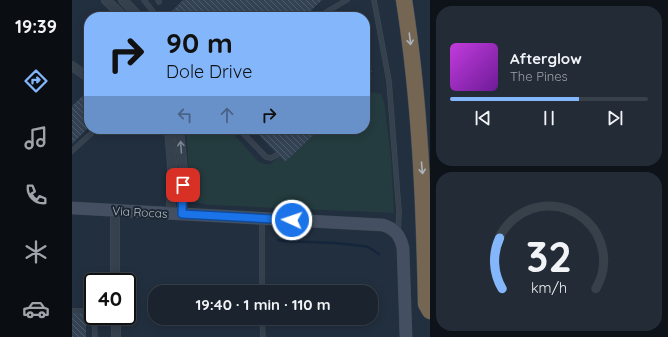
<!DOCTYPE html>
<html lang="en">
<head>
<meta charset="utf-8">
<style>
  :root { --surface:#1a232e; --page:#232b36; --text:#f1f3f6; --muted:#9fa4aa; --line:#38404a; --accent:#84b6fc }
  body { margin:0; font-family:Quicksand,sans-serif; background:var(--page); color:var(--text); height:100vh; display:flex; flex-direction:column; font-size:15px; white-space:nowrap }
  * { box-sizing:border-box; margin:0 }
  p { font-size:13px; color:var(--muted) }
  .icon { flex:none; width:22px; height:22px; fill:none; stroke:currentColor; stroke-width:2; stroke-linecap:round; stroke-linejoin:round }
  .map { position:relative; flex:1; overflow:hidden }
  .side { display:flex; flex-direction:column; gap:6px; padding:6px; background:#0e1319; width:238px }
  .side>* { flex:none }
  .top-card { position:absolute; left:12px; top:12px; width:286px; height:122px; border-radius:16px; box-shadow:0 2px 10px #0003,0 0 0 1px var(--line); background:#84b6fc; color:#111; overflow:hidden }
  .speed { position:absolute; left:12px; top:273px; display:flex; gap:8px; font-size:20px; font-weight:700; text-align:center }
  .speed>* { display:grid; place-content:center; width:52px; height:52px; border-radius:50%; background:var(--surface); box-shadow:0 2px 10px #0003,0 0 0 1px var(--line); line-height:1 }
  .speed .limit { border:2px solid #111; border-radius:6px; background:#fff; color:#111 }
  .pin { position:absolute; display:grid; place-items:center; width:34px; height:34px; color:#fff; margin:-17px; border-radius:8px; box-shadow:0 2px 6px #0006 }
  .me { position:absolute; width:44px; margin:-22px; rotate:273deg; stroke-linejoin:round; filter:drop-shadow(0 0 3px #0008) }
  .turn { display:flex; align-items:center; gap:14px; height:84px; padding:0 16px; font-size:18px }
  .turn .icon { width:52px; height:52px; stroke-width:2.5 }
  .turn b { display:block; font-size:28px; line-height:34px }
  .lanes { display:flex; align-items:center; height:38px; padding:0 16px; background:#0003; justify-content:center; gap:20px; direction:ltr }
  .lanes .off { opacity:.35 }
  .side .card { flex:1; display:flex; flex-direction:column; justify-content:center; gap:6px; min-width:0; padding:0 14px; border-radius:16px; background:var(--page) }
  .side .dial { align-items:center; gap:0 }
  .dial svg { height:104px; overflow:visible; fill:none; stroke:var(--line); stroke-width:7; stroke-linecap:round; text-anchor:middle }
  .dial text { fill:var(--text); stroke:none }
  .song { display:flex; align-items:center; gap:12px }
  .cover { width:48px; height:48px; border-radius:6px; background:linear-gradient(135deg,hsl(290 70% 55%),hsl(280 70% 35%)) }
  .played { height:4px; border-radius:2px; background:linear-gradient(90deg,var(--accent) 65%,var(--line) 65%) }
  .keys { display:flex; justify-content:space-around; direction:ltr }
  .trip { position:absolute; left:76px; top:285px; width:230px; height:40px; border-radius:16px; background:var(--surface); box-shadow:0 2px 10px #0003,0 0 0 1px var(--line); font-weight:700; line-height:40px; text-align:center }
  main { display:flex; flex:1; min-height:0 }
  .tabs { display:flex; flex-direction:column; width:72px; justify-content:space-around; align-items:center; background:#0a0e12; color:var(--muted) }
  .tabs .icon { width:28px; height:28px }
  .tabs .selected { color:var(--accent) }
  .tabs b { font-size:18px; color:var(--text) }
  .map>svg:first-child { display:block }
  .green { fill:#243c3f }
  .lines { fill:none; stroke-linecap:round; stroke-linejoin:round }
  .stream { stroke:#15263c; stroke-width:2.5 }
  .building { fill:url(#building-back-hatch) }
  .lane-casing { stroke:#404a57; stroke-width:5.5 }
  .street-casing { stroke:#404a57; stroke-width:10 }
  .secondary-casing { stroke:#404a57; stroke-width:13 }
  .highway-casing { stroke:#424c59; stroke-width:17 }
  .lane { stroke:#36414e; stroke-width:4.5 }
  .street { stroke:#36414e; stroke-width:9 }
  .secondary { stroke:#445061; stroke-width:12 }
  .highway { stroke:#746653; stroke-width:16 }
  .oneway { stroke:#acb3bd }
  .oneway2 { stroke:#7a8592 }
  .route-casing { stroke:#114b97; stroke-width:10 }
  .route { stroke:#1a73e8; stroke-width:7 }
  .labels { text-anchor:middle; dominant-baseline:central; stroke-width:4; stroke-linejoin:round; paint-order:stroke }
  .street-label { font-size:12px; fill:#b2bcc9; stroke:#1c2632 }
</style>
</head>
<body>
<main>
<nav class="tabs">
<b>19:39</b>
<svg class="icon selected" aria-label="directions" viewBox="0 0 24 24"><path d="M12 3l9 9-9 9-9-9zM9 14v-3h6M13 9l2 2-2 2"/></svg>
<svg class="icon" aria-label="music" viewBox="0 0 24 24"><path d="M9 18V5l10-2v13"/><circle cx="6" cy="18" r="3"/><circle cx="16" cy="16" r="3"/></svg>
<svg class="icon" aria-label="phone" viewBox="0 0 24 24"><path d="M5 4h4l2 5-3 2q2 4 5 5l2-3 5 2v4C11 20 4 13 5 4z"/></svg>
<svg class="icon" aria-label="climate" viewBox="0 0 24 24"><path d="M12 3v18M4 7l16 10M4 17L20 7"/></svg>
<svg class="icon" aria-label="car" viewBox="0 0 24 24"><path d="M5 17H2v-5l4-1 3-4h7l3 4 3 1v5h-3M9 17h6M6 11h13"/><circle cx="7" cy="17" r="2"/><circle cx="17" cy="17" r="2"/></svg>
</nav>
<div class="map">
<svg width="358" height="337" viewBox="0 0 358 337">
  <defs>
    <pattern id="building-back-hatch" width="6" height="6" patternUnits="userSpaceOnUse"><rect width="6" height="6" fill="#344354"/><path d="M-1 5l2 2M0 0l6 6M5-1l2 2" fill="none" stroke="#4f5c6b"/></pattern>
  </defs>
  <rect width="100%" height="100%" fill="#222f3e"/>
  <path class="green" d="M300 92 309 94 312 102 319 157 322 213 138 205 118 201 116 194 117 171 114 129H157L186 161C197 167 199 164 207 157L213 162 248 129H293V95Z"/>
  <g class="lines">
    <path class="stream" d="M206 240 210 241 263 243 291 246 296 247 307 254"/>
  </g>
  <g class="building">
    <path d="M111 0H250L232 17H94Z"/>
    <path d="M293 63 300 71 296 75 300 79 293 85Z"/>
    <path d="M17 90V127L0 144V106Z"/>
    <path d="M181 129H248L213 162Z"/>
    <path d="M0 312H10V314H14V337H0Z"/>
  </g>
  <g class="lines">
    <g class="lane-casing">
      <g id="lane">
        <path d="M72 0 85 17"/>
        <path d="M86 0 87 2"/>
        <path d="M302 0 317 81 327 212 326 232"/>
        <path d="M246 17 275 0"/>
        <path d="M167 129 194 157 199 158 205 155"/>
        <path d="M0 151 24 129"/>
        <path d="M190 220V292"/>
        <path d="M0 311H21"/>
        <path d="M22 316 23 337"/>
        <path d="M190 318 191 337"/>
      </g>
    </g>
    <g class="street-casing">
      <g id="street">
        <path d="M34 0 52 17"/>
        <path d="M51 0 67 17"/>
        <path d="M0 66 17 78"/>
        <path d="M97 129 100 164 99 213"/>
        <path d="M107 129 111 170 110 214"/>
        <path d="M43 210V282"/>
        <path d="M44 316V337"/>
      </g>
    </g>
    <g class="secondary-casing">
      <path id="secondary" d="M0 208 311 225C323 229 328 235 331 248L334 337"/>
    </g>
    <g class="highway-casing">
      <path id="highway" d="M332 0C348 101 352 202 354 304L358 311"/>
    </g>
    <use href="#lane" class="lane"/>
    <use href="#street" class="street"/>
    <use href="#secondary" class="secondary"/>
    <use href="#highway" class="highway"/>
  </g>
  <defs><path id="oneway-shaft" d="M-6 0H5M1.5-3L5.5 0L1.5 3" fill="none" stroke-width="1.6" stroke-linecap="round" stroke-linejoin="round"/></defs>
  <g class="oneway">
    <use href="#oneway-shaft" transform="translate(338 39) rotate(83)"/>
    <use href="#oneway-shaft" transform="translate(350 168) rotate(85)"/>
  </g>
  <use class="oneway2" href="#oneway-shaft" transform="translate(109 147) rotate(-94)"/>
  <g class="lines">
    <g class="route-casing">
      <path id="route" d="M111 185 110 214 220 220"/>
    </g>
    <use href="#route" class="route"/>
  </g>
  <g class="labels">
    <g class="street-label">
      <text transform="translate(68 212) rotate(3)">Via Rocas</text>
    </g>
  </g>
</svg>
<div class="speed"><div class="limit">40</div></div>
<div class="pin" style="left:111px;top:185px;background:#d93025"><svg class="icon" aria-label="arrive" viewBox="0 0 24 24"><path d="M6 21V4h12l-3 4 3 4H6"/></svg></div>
<svg class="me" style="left:220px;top:220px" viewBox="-20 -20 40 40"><circle r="17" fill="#1a73e8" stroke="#fff" stroke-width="3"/><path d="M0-11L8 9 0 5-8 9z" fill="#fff"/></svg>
<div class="trip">19:40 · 1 min · 110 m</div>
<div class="top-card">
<div class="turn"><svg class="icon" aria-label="right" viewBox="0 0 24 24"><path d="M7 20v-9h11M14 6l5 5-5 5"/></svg><div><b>90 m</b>Dole Drive</div></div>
<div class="lanes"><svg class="icon off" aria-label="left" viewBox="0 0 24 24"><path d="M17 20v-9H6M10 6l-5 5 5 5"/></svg><svg class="icon off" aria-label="ahead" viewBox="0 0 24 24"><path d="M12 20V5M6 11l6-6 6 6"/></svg><svg class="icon" aria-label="right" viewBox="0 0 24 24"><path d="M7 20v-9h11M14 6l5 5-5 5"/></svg></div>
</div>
</div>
<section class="side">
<div class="card">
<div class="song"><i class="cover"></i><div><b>Afterglow</b><p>The Pines</p></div></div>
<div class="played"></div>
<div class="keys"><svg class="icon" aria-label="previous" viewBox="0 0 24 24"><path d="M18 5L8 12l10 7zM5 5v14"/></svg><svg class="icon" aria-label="pause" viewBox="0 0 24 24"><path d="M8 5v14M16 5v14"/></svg><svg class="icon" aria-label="next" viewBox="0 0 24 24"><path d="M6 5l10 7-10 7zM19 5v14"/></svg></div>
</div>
<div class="card dial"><svg viewBox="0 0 100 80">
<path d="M14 69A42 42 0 1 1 86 69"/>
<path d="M14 69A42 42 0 0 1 12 30" stroke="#84b6fc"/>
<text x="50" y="56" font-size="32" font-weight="700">32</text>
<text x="50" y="72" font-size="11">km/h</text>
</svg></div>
</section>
</main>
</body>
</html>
